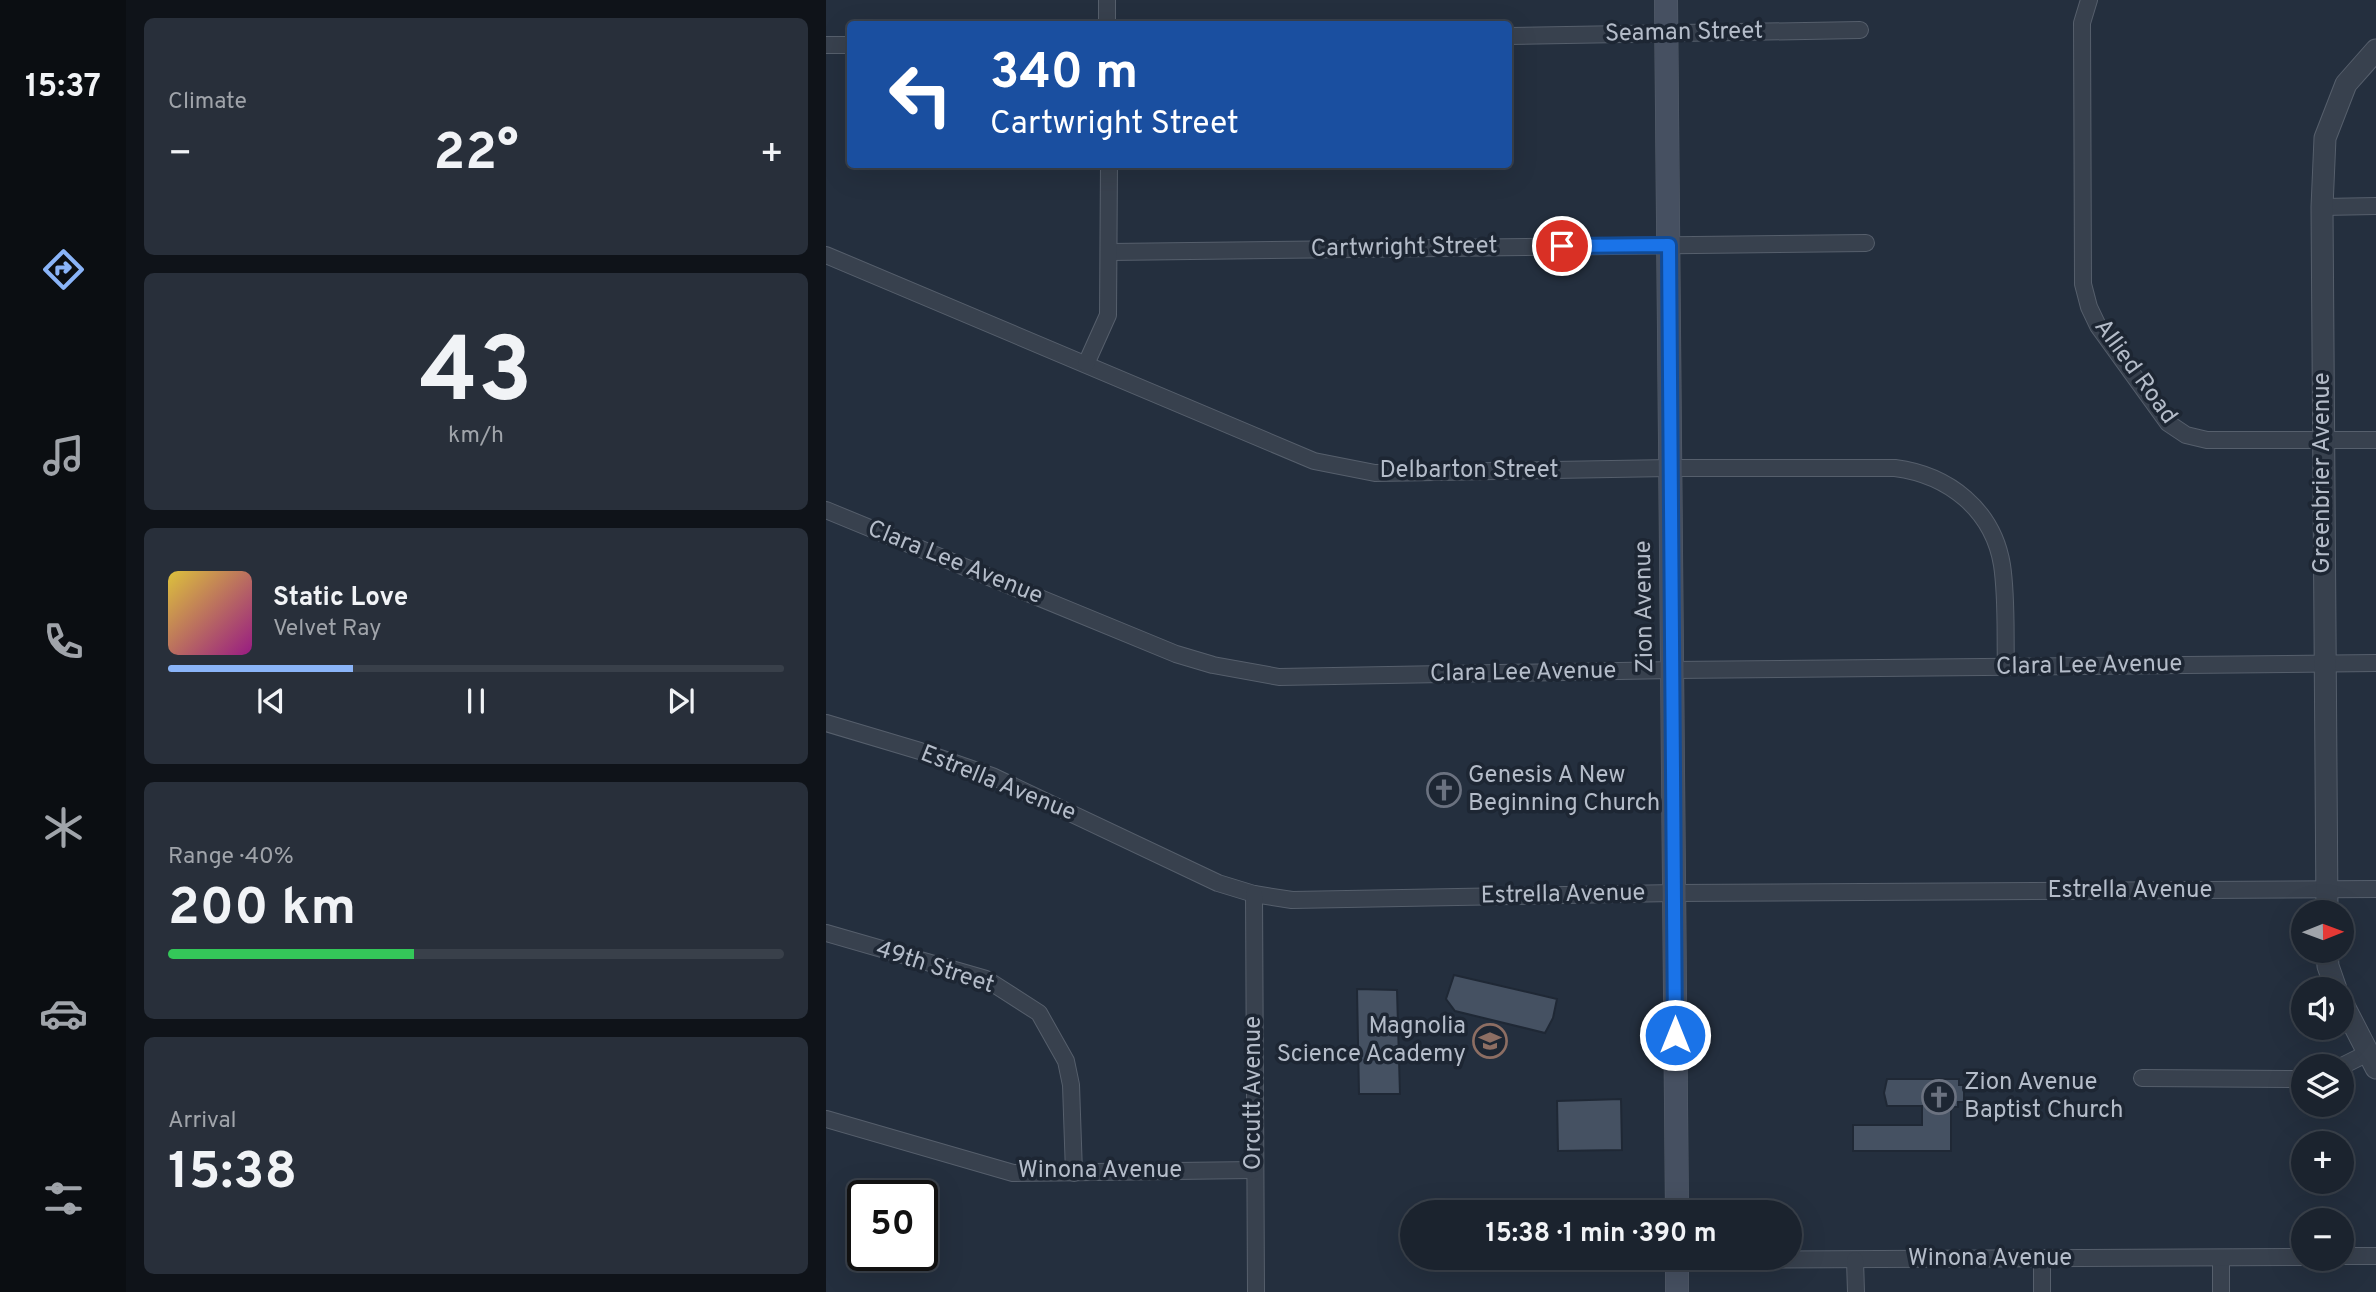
<!DOCTYPE html>
<html lang="en">
<head>
<meta charset="utf-8">
<style>
  :root { --surface:#1b232e; --page:#282f3a; --text:#f1f3f6; --muted:#a0a4aa; --line:#39404a; --accent:#8ab4f8 }
  body { margin:0; font-family:Overpass,sans-serif; background:var(--page); color:var(--text); height:100vh; display:flex; flex-direction:column; font-size:26px; white-space:nowrap }
  * { box-sizing:border-box; margin:0 }
  p { font-size:23px; color:var(--muted) }
  .icon { flex:none; width:38px; height:38px; fill:none; stroke:currentColor; stroke-width:2; stroke-linecap:round; stroke-linejoin:round }
  .map { position:relative; flex:1; overflow:hidden }
  .drawer { display:flex; flex-direction:column; gap:18px; padding:18px; background:#0f1319; width:700px }
  .drawer>* { flex:none }
  .top-card { position:absolute; left:21px; top:21px; width:665px; height:147px; border-radius:7px; box-shadow:0 7px 28px #0002,0 0 0 2px var(--line); background:#1a4fa0; color:#fff; overflow:hidden }
  .needle { width:46px; rotate:89deg }
  .tools { position:absolute; left:1465px; top:900px; display:grid; gap:14px }
  .tools a { display:grid; place-items:center; width:63px; height:63px; border-radius:50%; background:var(--surface); box-shadow:0 7px 28px #0002,0 0 0 2px var(--line); font-size:35px }
  .speed { position:absolute; left:21px; top:1180px; display:flex; gap:14px; font-size:35px; font-weight:700; text-align:center }
  .speed>* { display:grid; place-content:center; width:91px; height:91px; border-radius:50%; background:var(--surface); box-shadow:0 7px 28px #0002,0 0 0 2px var(--line); line-height:1 }
  .speed .limit { border:4px solid #111; border-radius:10px; background:#fff; color:#111 }
  .pin { position:absolute; display:grid; place-items:center; width:60px; height:60px; color:#fff; margin:-30px; border:4px solid #fff; border-radius:50%; box-shadow:0 2px 7px #0007 }
  .me { position:absolute; width:77px; margin:-38px; rotate:0deg; stroke-linejoin:round; filter:drop-shadow(0 0 5px #0008) }
  .turn { display:flex; align-items:center; gap:24px; height:147px; padding:0 28px; font-size:32px }
  .turn .icon { width:91px; height:91px; stroke-width:2.5 }
  .turn b { display:block; font-size:49px; line-height:60px }
  .big { font-size:52px; font-weight:700; line-height:1.1 }
  .drawer .tile { flex:1; display:flex; flex-direction:column; justify-content:center; gap:10px; min-width:0; padding:0 24px; border-radius:10px; background:var(--page) }
  .drawer .dial { align-items:center; gap:0 }
  .dial b { font-size:91px; line-height:1 }
  .song { display:flex; align-items:center; gap:21px }
  .cover { width:84px; height:84px; border-radius:10px; background:linear-gradient(135deg,hsl(50 70% 55%),hsl(310 70% 35%)) }
  .played { height:7px; border-radius:4px; background:linear-gradient(90deg,var(--accent) 30%,var(--line) 30%) }
  .keys { display:flex; justify-content:space-around; direction:ltr }
  .heat { display:flex; justify-content:space-between; align-items:center; font-size:38px; direction:ltr }
  .charge { height:10px; border-radius:5px; background:linear-gradient(90deg,#34c759 40%,var(--line) 0) }
  .trip { position:absolute; left:574px; top:1200px; width:402px; height:70px; border-radius:35px; background:var(--surface); box-shadow:0 7px 28px #0002,0 0 0 2px var(--line); font-weight:700; line-height:70px; text-align:center }
  main { display:flex; flex:1; min-height:0 }
  .tab-bar { display:flex; flex-direction:column; width:126px; justify-content:space-around; align-items:center; background:#0b0e12; color:var(--muted) }
  .tab-bar .icon { width:49px; height:49px }
  .tab-bar .selected { color:var(--accent) }
  .tab-bar b { font-size:32px; color:var(--text) }
  .map>svg:first-child { display:block }
  .building { fill:#455162; stroke:#1f2835; stroke-width:2 }
  .lines { fill:none; stroke-linecap:round; stroke-linejoin:round }
  .minor-casing { stroke:#565f6c; stroke-width:18 }
  .tertiary-casing { stroke:#565f6c; stroke-width:23 }
  .secondary-casing { stroke:#565f6c; stroke-width:24 }
  .minor { stroke:#38414e; stroke-width:16 }
  .tertiary { stroke:#38414e; stroke-width:21 }
  .secondary { stroke:#465061; stroke-width:23 }
  .route-casing { stroke:#114b97; stroke-width:18 }
  .route { stroke:#1a73e8; stroke-width:12 }
  .labels { text-anchor:middle; dominant-baseline:central; stroke-width:7; stroke-linejoin:round; paint-order:stroke }
  .street-label { font-size:24px; fill:#b4bcc9; stroke:#1d2633 }
  .poi-label { font-size:24px; fill:#b4bcc9; stroke:#1d2633; text-anchor:start }
</style>
</head>
<body>
<main>
<nav class="tab-bar">
<b>15:37</b>
<svg class="icon selected" aria-label="directions" viewBox="0 0 24 24"><path d="M12 3l9 9-9 9-9-9zM9 14v-3h6M13 9l2 2-2 2"/></svg>
<svg class="icon" aria-label="music" viewBox="0 0 24 24"><path d="M9 18V5l10-2v13"/><circle cx="6" cy="18" r="3"/><circle cx="16" cy="16" r="3"/></svg>
<svg class="icon" aria-label="phone" viewBox="0 0 24 24"><path d="M5 4h4l2 5-3 2q2 4 5 5l2-3 5 2v4C11 20 4 13 5 4z"/></svg>
<svg class="icon" aria-label="climate" viewBox="0 0 24 24"><path d="M12 3v18M4 7l16 10M4 17L20 7"/></svg>
<svg class="icon" aria-label="car" viewBox="0 0 24 24"><path d="M5 17H2v-5l4-1 3-4h7l3 4 3 1v5h-3M9 17h6M6 11h13"/><circle cx="7" cy="17" r="2"/><circle cx="17" cy="17" r="2"/></svg>
<svg class="icon" aria-label="filters" viewBox="0 0 24 24"><path d="M4 7h16M4 17h16"/><circle cx="9" cy="7" r="2"/><circle cx="15" cy="17" r="2"/></svg>
</nav>
<section class="drawer">
<div class="tile"><p>Climate</p>
<div class="heat"><a>−</a><b class="big">22°</b><a>+</a></div>
</div>
<div class="tile dial"><b>43</b><p>km/h</p></div>
<div class="tile">
<div class="song"><i class="cover"></i><div><b>Static Love</b><p>Velvet Ray</p></div></div>
<div class="played"></div>
<div class="keys"><svg class="icon" aria-label="previous" viewBox="0 0 24 24"><path d="M18 5L8 12l10 7zM5 5v14"/></svg><svg class="icon" aria-label="pause" viewBox="0 0 24 24"><path d="M8 5v14M16 5v14"/></svg><svg class="icon" aria-label="next" viewBox="0 0 24 24"><path d="M6 5l10 7-10 7zM19 5v14"/></svg></div>
</div>
<div class="tile"><p>Range · 40%</p><b class="big">200 km</b><div class="charge"></div></div>
<div class="tile"><p>Arrival</p><b class="big">15:38</b></div>
</section>
<div class="map">
<svg width="1550" height="1292" viewBox="0 0 1550 1292">
  <rect width="100%" height="100%" fill="#242f3e"/>
  <g class="building">
    <path d="M628 975 731 999 727 1018 719 1033 629 1011 620 999Z"/>
    <path d="M531 989 571 990 574 1094H533Z"/>
    <path d="M1061 1079H1133V1085H1138V1102H1132V1107H1125V1151H1027V1125H1096V1106H1061L1058 1093Z"/>
    <path d="M795 1099 796 1150 732 1151 731 1101Z"/>
  </g>
  <g class="lines">
    <g class="minor-casing">
      <g id="minor">
        <path d="M281 0V24"/>
        <path d="M1263 0 1256 23 1257 284 1263 307 1272 326 1342 423 1360 435 1381 440H1550"/>
        <path d="M682 36 1034 30"/>
        <path d="M0 45H24"/>
        <path d="M1496 207 1550 206"/>
        <path d="M284 252 1040 243"/>
        <path d="M0 255 488 461 549 473 844 468H1069C1123 475 1167 510 1176 565 1181 598 1179 634 1180 667"/>
        <path d="M260 364 282 315 283 164"/>
        <path d="M0 510 350 654 387 665 453 677 847 670 1550 663"/>
        <path d="M0 723 94 751 166 776 392 883 428 894 466 900 848 893 1550 889"/>
        <path d="M428 894 430 1292"/>
        <path d="M0 933 160 979 213 1013 240 1061 245 1085 248 1173"/>
        <path d="M1516 1066 1542 1053"/>
        <path d="M1316 1078 1477 1079"/>
        <path d="M0 1119 187 1173 428 1170"/>
        <path d="M1516 1256H1550"/>
        <path d="M1395 1258V1292"/>
        <path d="M1216 1259V1292"/>
        <path d="M851 1260 1477 1257"/>
        <path d="M1029 1260 1030 1292"/>
      </g>
    </g>
    <g class="tertiary-casing">
      <g id="tertiary">
        <path d="M1501 912 1496 207 1499 138 1520 84 1550 50"/>
        <path d="M1501 950 1502 966 1510 989"/>
        <path d="M1516 1002 1550 1068"/>
      </g>
    </g>
    <g class="secondary-casing">
      <g id="secondary">
        <path d="M840 0 851 1213"/>
        <path d="M851 1258V1292"/>
      </g>
    </g>
    <use href="#minor" class="minor"/>
    <use href="#tertiary" class="tertiary"/>
    <use href="#secondary" class="secondary"/>
  </g>
  <g class="lines">
    <g class="route-casing">
      <path id="route" d="M736 246 843 245 849 1035"/>
    </g>
    <use href="#route" class="route"/>
  </g>
  <defs>
    <g id="church-ring" transform="scale(1.75)"><circle r="9.5" fill="#1d2633" stroke="#6b7280" stroke-width="1.5"/><path d="M-1.2-6h2.4v3.5h3.3v2.4h-3.3V6h-2.4V-.1h-3.3v-2.4h3.3Z" fill="#6b7280"/></g>
    <g id="school-ring" transform="scale(1.75)"><circle r="9.5" fill="#1d2633" stroke="#8d6e63" stroke-width="1.5"/><path d="M0-5L7-2L0 1L-7-2ZM-4 1L0 2.5L4 1V4Q0 6-4 4Z" fill="#8d6e63"/></g>
  </defs>
  <g fill-rule="evenodd">
    <use href="#church-ring" x="618" y="790"/>
    <use href="#school-ring" x="664" y="1041"/>
    <use href="#church-ring" x="1113" y="1097"/>
  </g>
  <g class="labels">
    <g class="street-label">
      <text transform="translate(858 33) rotate(-1)">Seaman Street</text>
      <text transform="translate(578 248) rotate(-1)">Cartwright Street</text>
      <text transform="translate(1309 372) rotate(54)">Allied Road</text>
      <text x="643" y="471">Delbarton Street</text>
      <text transform="translate(1497 473) rotate(-90)">Greenbrier Avenue</text>
      <text transform="translate(129 563) rotate(22)">Clara Lee Avenue</text>
      <text transform="translate(819 607) rotate(-91)">Zion Avenue</text>
      <text transform="translate(1263 666) rotate(-1)">Clara Lee Avenue</text>
      <text transform="translate(697 673) rotate(-1)">Clara Lee Avenue</text>
      <text transform="translate(172 784) rotate(22)">Estrella Avenue</text>
      <text x="1304" y="891">Estrella Avenue</text>
      <text transform="translate(737 895) rotate(-1)">Estrella Avenue</text>
      <text transform="translate(109 968) rotate(18)">49th Street</text>
      <text transform="translate(428 1093) rotate(-90)">Orcutt Avenue</text>
      <text x="274" y="1171">Winona Avenue</text>
      <text x="1164" y="1259">Winona Avenue</text>
    </g>
    <g class="poi-label">
      <text x="642" y="776">Genesis A New<tspan x="642" dy="28">Beginning Church</tspan></text>
      <text x="640" y="1027" text-anchor="end">Magnolia<tspan x="640" dy="28">Science Academy</tspan></text>
      <text x="1138" y="1083">Zion Avenue<tspan x="1138" dy="28">Baptist Church</tspan></text>
    </g>
  </g>
</svg>
<div class="tools">
<a><svg class="needle" viewBox="-14 -14 28 28"><path d="M0-13l5 13h-10z" fill="#e53935"/><path d="M0 13l5-13h-10z" fill="#a0a4aa"/></svg></a>
<a><svg class="icon" aria-label="sound" viewBox="0 0 24 24"><path d="M4 9h4l5-4v14l-5-4H4zM17 9q2 3 0 6"/></svg></a>
<a><svg class="icon" aria-label="layers" viewBox="0 0 24 24"><path d="M12 4l9 5-9 5-9-5zM3 14l9 5 9-5"/></svg></a>
<a>+</a>
<a>−</a>
</div>
<div class="speed"><div class="limit">50</div></div>
<div class="pin" style="left:736px;top:246px;background:#d93025"><svg class="icon" aria-label="arrive" viewBox="0 0 24 24"><path d="M6 21V4h12l-3 4 3 4H6"/></svg></div>
<svg class="me" style="left:849px;top:1035px" viewBox="-20 -20 40 40"><circle r="17" fill="#1a73e8" stroke="#fff" stroke-width="3"/><path d="M0-11L8 9 0 5-8 9z" fill="#fff"/></svg>
<div class="trip">15:38 · 1 min · 390 m</div>
<div class="top-card">
<div class="turn"><svg class="icon" aria-label="left" viewBox="0 0 24 24"><path d="M17 20v-9H6M10 6l-5 5 5 5"/></svg><div><b>340 m</b>Cartwright Street</div></div>
</div>
</div>
</main>
</body>
</html>
